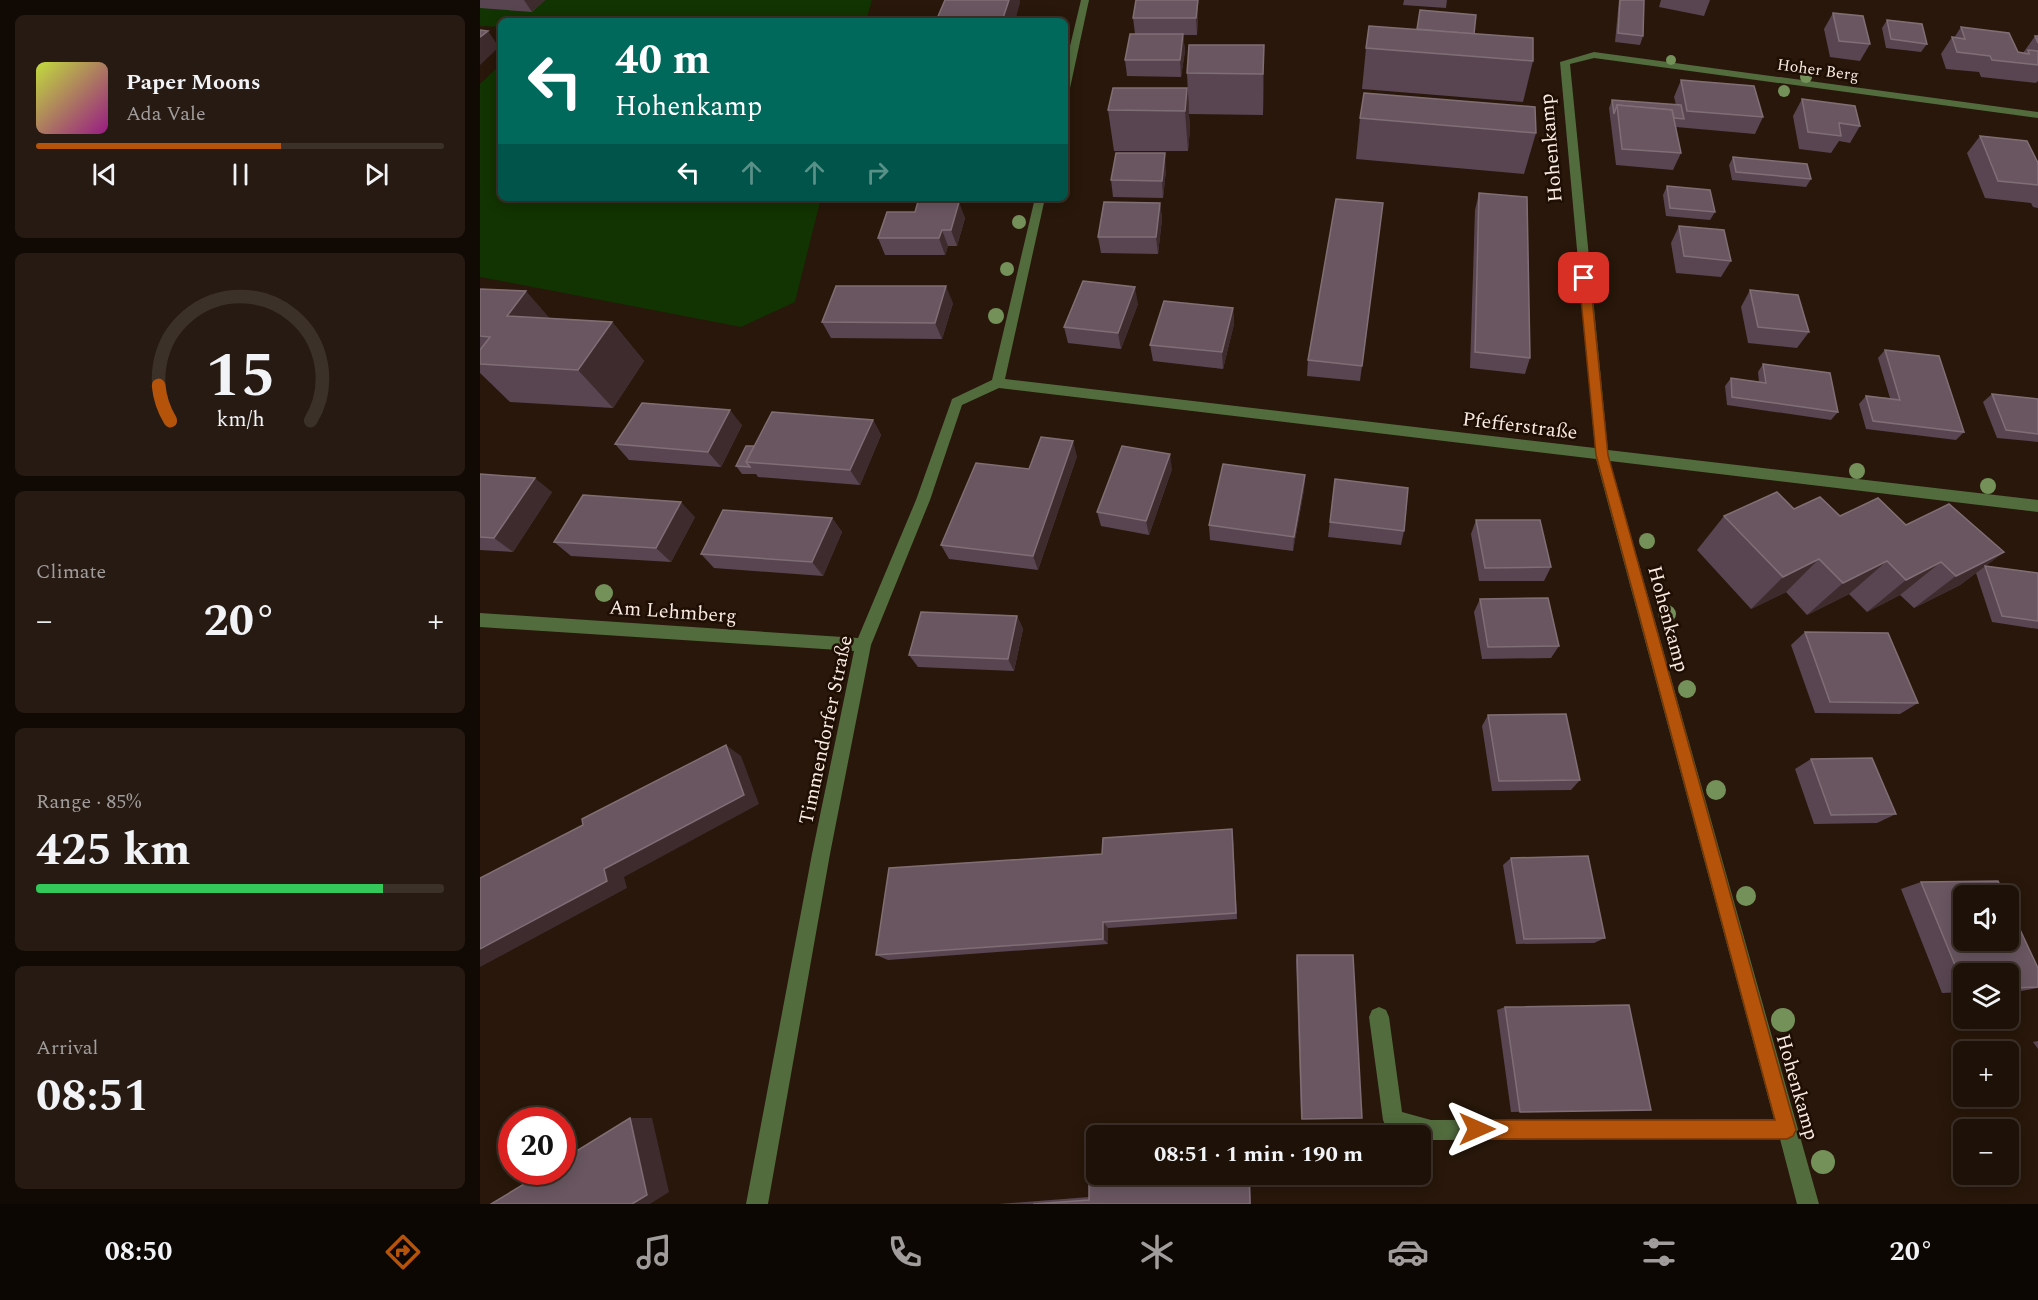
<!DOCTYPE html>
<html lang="en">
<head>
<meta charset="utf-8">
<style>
  :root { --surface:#1e1108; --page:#261a12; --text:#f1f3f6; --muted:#a19d9c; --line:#3c3129; --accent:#b45309 }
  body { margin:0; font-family:Spectral,serif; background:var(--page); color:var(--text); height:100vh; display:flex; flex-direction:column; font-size:22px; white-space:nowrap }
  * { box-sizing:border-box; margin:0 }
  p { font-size:20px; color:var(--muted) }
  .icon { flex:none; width:33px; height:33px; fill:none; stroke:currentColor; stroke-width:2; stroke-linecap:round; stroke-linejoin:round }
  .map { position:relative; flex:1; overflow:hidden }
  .sheet { display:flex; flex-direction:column; gap:15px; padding:15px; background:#100904; width:480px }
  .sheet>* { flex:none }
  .hud { position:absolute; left:18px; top:18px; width:570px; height:183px; border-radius:9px; box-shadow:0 3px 15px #0003,0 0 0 2px var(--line); background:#00695c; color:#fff; overflow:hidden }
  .tools { position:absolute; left:1473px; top:885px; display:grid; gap:12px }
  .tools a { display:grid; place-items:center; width:66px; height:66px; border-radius:9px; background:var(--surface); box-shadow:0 3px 15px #0003,0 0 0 2px var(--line); font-size:30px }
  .speed { position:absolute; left:18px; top:1107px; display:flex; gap:12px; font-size:30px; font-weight:700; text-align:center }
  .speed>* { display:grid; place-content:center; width:78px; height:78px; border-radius:50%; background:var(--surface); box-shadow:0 3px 15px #0003,0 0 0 2px var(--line); line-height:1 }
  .speed .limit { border:9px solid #d22; background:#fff; color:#111 }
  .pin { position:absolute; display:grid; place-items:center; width:51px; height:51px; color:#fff; margin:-26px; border-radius:12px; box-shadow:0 3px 9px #0006 }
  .me { position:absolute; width:66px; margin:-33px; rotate:90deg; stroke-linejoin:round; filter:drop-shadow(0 0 4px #0008) }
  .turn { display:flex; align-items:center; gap:21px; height:126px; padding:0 18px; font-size:27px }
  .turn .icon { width:78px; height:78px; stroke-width:2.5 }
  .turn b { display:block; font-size:42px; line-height:51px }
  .lanes { display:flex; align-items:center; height:57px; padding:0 18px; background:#0003; justify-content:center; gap:30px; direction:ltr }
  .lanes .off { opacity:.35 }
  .big { font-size:45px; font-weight:700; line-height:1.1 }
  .sheet .tile { flex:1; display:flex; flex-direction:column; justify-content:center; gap:9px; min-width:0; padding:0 21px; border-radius:9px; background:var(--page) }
  .sheet .dial { align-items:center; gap:0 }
  .dial svg { height:156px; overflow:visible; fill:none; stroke:var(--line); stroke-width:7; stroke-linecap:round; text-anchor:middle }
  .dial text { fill:var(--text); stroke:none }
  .song { display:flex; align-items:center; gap:18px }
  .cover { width:72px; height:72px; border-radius:9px; background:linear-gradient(135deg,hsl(70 70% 55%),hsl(310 70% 35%)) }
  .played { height:6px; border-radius:3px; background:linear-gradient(90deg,var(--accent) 60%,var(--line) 60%) }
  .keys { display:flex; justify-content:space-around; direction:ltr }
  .heat { display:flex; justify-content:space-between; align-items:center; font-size:33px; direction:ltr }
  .charge { height:9px; border-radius:4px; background:linear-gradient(90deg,#34c759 85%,var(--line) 0) }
  .trip { position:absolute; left:606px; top:1125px; width:345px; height:60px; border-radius:9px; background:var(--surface); box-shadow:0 3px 15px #0003,0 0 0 2px var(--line); font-weight:700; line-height:60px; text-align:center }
  .menu { display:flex; height:96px; justify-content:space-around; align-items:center; background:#0c0703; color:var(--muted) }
  .menu .icon { width:42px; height:42px }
  .menu .on { color:var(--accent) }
  .menu b { font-size:27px; color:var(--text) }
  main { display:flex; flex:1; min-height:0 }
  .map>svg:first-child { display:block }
  .green { fill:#123302 }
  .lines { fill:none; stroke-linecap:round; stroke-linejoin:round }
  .minor { fill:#526c3e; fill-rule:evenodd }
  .tree { fill:#739158 }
  .wall { fill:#584551 }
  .shaded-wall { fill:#3e2b2e }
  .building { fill:#695661; stroke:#806e75; stroke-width:1.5 }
  .route { fill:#b45309; stroke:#753606; stroke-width:1.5 }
  .labels { text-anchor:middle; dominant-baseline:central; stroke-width:5; stroke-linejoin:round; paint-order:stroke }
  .far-street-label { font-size:16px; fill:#f8ebe2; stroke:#1e0e03 }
  .street-label { font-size:20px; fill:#f8ebe2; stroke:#1e0e03 }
</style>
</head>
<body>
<main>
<section class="sheet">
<div class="tile">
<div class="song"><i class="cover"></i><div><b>Paper Moons</b><p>Ada Vale</p></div></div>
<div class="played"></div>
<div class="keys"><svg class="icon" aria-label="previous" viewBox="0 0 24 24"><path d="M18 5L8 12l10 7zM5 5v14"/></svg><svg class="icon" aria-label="pause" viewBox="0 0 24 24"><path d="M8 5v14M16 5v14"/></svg><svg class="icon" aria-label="next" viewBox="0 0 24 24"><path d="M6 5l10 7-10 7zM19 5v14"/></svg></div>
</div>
<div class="tile dial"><svg viewBox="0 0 100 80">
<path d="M14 69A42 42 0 1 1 86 69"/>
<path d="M14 69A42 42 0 0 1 8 51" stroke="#b45309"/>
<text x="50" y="56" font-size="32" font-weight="700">15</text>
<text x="50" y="72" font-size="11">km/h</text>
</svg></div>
<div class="tile"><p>Climate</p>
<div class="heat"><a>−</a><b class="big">20°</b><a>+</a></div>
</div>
<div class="tile"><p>Range · 85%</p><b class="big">425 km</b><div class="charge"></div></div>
<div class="tile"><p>Arrival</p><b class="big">08:51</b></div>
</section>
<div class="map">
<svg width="1558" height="1204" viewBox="0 0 1558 1204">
  <rect width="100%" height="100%" fill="#28170a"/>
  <g class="green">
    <path d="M0 0H392L386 21H21V27L0 26Z"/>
    <path d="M21 64V198H341L315 302 261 327 0 277V84Z"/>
  </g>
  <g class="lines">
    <g class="minor">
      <path d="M601 0H609L590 88 585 91V67Z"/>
      <path d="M1114 52 1558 112V118L1114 58 1090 64 1128 450 1558 500V512L1130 461 1339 1204H1317L1300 1139 951 1140 906 1127 903 1120 889 1017 892 1010 899 1007 906 1010 909 1017 922 1112 951 1120 1294 1119 1116 459 519 388 482 405 450 500 391 645 350 854 288 1204H266L332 854 374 651 0 627V613L378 638 436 500 471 402 472 399 512 380 555 198H565L525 379 1115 448 1080 62Z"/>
    </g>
  </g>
  <g class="tree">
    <circle cx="1191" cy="60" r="5"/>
    <circle cx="1326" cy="77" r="6"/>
    <circle cx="1304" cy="91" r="6"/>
    <circle cx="539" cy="222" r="7"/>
    <circle cx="527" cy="269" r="7"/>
    <circle cx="516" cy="316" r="8"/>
    <circle cx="1377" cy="471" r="8"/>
    <circle cx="1508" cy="486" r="8"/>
    <circle cx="1167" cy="541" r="8"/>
    <circle cx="124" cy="593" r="9"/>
    <circle cx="1187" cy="614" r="9"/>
    <circle cx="1207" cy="689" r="9"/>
    <circle cx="1236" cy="790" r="10"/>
    <circle cx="1266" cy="896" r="10"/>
    <circle cx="1303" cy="1020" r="12"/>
    <circle cx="1343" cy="1162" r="12"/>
  </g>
  <g class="wall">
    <path d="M0 0H65L52 12 0 8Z"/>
    <path d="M718 0V17L717 35H703L705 51 701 77 647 76 645 60 655 34 653 18Z"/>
    <path d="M924 0H967L966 8 923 5Z"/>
    <path d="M1139 0H1164L1163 36 1160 45 1135 42Z"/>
    <path d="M1181 0H1230L1224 16 1179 7Z"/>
    <path d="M1353 13 1390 44 1380 61 1350 57 1344 29Z"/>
    <path d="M1407 20 1447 44 1441 52 1406 48 1402 28Z"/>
    <path d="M1481 27 1538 52 1543 53 1555 36H1558V81L1556 83 1501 77 1499 72 1466 69 1461 54 1472 37 1474 38Z"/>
    <path d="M994 34 1053 61 1043 102 882 89 886 48Z"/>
    <path d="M784 45 783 115 709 114 707 73Z"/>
    <path d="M1201 80 1283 117 1275 134 1196 127 1201 153 1193 170 1136 165 1129 108 1132 100 1196 105 1194 97Z"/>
    <path d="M707 88 710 129 708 151H634L628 110Z"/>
    <path d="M1322 99 1380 126 1370 143 1359 141 1351 153 1319 149 1313 116Z"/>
    <path d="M880 118 1056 133 1044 174 876 159Z"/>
    <path d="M1500 136 1558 163V208L1553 207 1551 203 1505 198 1487 153Z"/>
    <path d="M1253 157 1331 179 1326 187 1252 180 1249 165Z"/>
    <path d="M686 170 683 198 633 197 631 180Z"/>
    <path d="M1187 186 1235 212 1230 220 1186 216 1183 195Z"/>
    <path d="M999 193 1050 358 1045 374 990 368 995 210Z"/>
    <path d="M476 202 485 218 477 246H468L465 255H405L398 238 435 212Z"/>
    <path d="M680 203 682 219 678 254 621 253 618 237Z"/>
    <path d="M903 203 880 381 827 376 828 360Z"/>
    <path d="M1199 226 1251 261 1241 277 1196 273 1191 243Z"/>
    <path d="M0 289 70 318 132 322 164 361 133 408 30 402 0 373Z"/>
    <path d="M1270 290 1329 332 1317 348 1268 343 1261 307Z"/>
    <path d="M473 303 462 339 351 338 342 322Z"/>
    <path d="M658 304 641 349 588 343 584 327Z"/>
    <path d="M753 308 754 324 743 369 673 361 670 345Z"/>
    <path d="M1405 350 1484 432 1476 440 1386 429 1379 404 1386 396 1410 398 1398 358Z"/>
    <path d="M1283 364 1358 412 1351 420 1247 405 1245 386 1251 378 1279 382 1278 372Z"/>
    <path d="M1512 394 1558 399V442L1517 438 1503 402Z"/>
    <path d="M393 420 401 435 380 485 278 477 276 474H262L256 466 274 446Z"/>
    <path d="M262 425 241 467 149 460 135 444Z"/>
    <path d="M597 456 558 570 469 559 461 545Z"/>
    <path d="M692 469 669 535 621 526 617 512Z"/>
    <path d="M0 474 72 492 33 552 0 550Z"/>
    <path d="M825 475 824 490 813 551 730 540 729 525Z"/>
    <path d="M855 479 924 531 921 545 848 537Z"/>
    <path d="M1314 509 1426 525 1524 552 1480 585 1434 608 1420 595 1387 612 1369 594 1327 615 1306 592 1271 609 1217 550 1244 516Z"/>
    <path d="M215 517 191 562 91 556 74 542Z"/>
    <path d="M352 518 362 532 343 576 234 568 221 554Z"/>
    <path d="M996 520 1071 567 1064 581H999L991 534Z"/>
    <path d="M1505 566 1558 573V629L1512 622 1496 573Z"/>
    <path d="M1000 599 1079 646 1071 658 1002 659 994 612Z"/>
    <path d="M537 616 543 629 534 671 438 667 429 655Z"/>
    <path d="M1325 632 1438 703 1420 714 1335 713 1311 645Z"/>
    <path d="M1008 715 1100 780 1091 790 1012 791 1002 726Z"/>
    <path d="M1331 759 1416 814 1397 823 1334 824 1315 769Z"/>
    <path d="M753 838 757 919 628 928V944L408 960 396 955 622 854Z"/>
    <path d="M1031 858 1125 938 1114 943 1036 944 1023 865Z"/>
    <path d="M1441 882 1558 968V988L1541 991H1528V974H1484V992L1462 993 1421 889Z"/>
    <path d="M817 955 882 1118 821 1119 816 960Z"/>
    <path d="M1025 1007 1171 1110 1031 1112 1017 1010Z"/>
    <path d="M1558 1041V1049L1553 1042Z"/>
    <path d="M660 1174H770L771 1204H519L609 1197V1180L615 1178Z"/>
  </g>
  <g class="shaded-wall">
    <path d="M44 0H65L52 12Z"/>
    <path d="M529 0H540V3L535 21H522Z"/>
    <path d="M718 0V17L717 35 716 18Z"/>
    <path d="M8 31 19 47 0 65V37Z"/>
    <path d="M703 34 705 51 701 77 700 60Z"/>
    <path d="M784 45V85L783 115V74Z"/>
    <path d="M707 88 710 129 708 151 705 111Z"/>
    <path d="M685 153 686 170 683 198 682 181Z"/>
    <path d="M469 198H474L477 207 468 202Z"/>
    <path d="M479 202 485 218 477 246 471 230Z"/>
    <path d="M680 203 682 219 678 254 676 237Z"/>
    <path d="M462 230 468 246 465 255 459 238Z"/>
    <path d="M466 286 473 303 462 339 455 323Z"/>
    <path d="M655 287 658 304 641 349 638 333Z"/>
    <path d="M46 291 81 331 27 316Z"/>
    <path d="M753 308 754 324 743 369 742 352Z"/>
    <path d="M132 322 164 361 133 408 98 370Z"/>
    <path d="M250 410 262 425 241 467 228 452Z"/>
    <path d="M393 420 401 435 380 485 370 470Z"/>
    <path d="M593 441 597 456 558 570 553 556Z"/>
    <path d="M690 454 692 469 669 535 666 521Z"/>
    <path d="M825 475 824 490 813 551 814 537Z"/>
    <path d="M55 478 72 492 33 552 14 538Z"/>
    <path d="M201 502 215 517 191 562 176 548Z"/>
    <path d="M352 518 362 532 343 576 332 562Z"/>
    <path d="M1524 552 1480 585 1434 608 1476 576Z"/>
    <path d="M1339 559 1306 592 1271 609 1303 577Z"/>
    <path d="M1407 561 1369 594 1327 615 1363 583Z"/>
    <path d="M1461 562 1420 595 1387 612 1426 580Z"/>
    <path d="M537 616 543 629 534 671 528 659Z"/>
    <path d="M246 745 261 756 279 804 144 877 147 888 0 967V949L124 869Z"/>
    <path d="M623 922 628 928V944L623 939Z"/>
    <path d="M150 1118H172L189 1192 170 1204H152Z"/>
  </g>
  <g class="building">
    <path d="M465 0H529L522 21H456Z"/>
    <path d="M656 0H718L716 18H653Z"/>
    <path d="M1140 0H1164L1163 36 1138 33Z"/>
    <path d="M940 10 996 15 994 34 937 29Z"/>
    <path d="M1353 13 1383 16 1390 44 1359 41Z"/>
    <path d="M1407 20 1442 24 1447 44 1411 39Z"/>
    <path d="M889 26 1053 38V61L886 48Z"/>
    <path d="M1481 27 1529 33 1538 52 1549 54 1548 50 1558 51V65L1512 60 1510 56 1477 52 1472 37 1485 39Z"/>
    <path d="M0 30 8 31 0 37Z"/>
    <path d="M650 34H703L700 60H645Z"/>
    <path d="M1555 36H1558V43Z"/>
    <path d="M709 45H784L783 74 707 73Z"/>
    <path d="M1201 80 1274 86 1283 117 1207 111Z"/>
    <path d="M633 88H707L705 111 628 110Z"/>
    <path d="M884 93 1055 107 1056 133 880 118Z"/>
    <path d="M1322 99 1375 106 1380 126 1359 123 1361 136 1328 132Z"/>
    <path d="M1132 100 1201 105 1204 119 1194 118 1192 110 1137 105 1134 114Z"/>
    <path d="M1137 105 1192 110 1201 153 1142 149Z"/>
    <path d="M1500 136 1547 141 1558 163V185L1518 181Z"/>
    <path d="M636 153H685L682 181 631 180Z"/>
    <path d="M1253 157 1327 164 1331 179 1256 172Z"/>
    <path d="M1187 186 1230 190 1235 212 1190 208Z"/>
    <path d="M999 193 1047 197 1050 358 995 352Z"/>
    <path d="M439 198H469L468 202H479L471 230H462L459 238H398L407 212H435Z"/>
    <path d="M856 199 903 203 882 366 828 360Z"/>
    <path d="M624 202 680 203 676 237H618Z"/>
    <path d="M1199 226 1244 230 1251 261 1204 256Z"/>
    <path d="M603 281 655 287 638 333 584 327Z"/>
    <path d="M356 286H466L455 323 342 322Z"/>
    <path d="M0 289 46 291 27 316 132 322 98 370 0 364V350L10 337 0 336Z"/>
    <path d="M1270 290 1318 295 1329 332 1278 327Z"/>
    <path d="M684 301 753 308 742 352 670 345Z"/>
    <path d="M1405 350 1459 356 1484 432 1393 421 1386 396 1420 400Z"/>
    <path d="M1283 364 1350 373 1358 412 1252 397 1251 378 1286 383Z"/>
    <path d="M1512 394 1558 399V434L1526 430Z"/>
    <path d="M162 403 250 410 228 452 135 444Z"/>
    <path d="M292 412 393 420 370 470 266 462Z"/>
    <path d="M561 437 593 441 553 556 461 545 496 463 549 469Z"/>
    <path d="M266 446H274L266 462 270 467 256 466Z"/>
    <path d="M642 446 690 454 666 521 617 512Z"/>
    <path d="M743 464 825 475 814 537 729 525Z"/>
    <path d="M0 474 55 478 14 538 0 537Z"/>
    <path d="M855 479 928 488 924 531 850 522Z"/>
    <path d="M1297 492 1314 509 1340 497 1360 516 1398 498 1426 525 1469 504 1524 552 1476 576 1461 562 1426 580 1407 561 1363 583 1339 559 1303 577 1244 516Z"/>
    <path d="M103 495 201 502 176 548 74 542Z"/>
    <path d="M243 510 352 518 332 562 221 554Z"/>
    <path d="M996 520H1060L1071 567 1005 568Z"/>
    <path d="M1505 566 1558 573V621L1522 616Z"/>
    <path d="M1068 598 1079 646 1008 647 1000 599Z"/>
    <path d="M441 612 537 616 528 659 429 655Z"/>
    <path d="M1325 632 1408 633 1438 703 1350 702Z"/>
    <path d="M1086 714 1100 780 1019 781 1008 715Z"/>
    <path d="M246 745 264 795 124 869 127 881 0 949V878L103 825 102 819Z"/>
    <path d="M1392 758 1416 814 1351 815 1331 759Z"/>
    <path d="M752 829 756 913 623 922V939L396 955 409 868 622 854 623 838Z"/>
    <path d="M1108 856 1125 938 1044 939 1031 858Z"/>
    <path d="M1518 881 1525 896H1484V940H1528V904L1558 968V987L1528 988V974H1484V987L1441 882Z"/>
    <path d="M817 955H873L882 1118 822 1119Z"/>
    <path d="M1149 1005 1171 1110 1040 1112 1025 1007Z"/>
    <path d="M150 1118 167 1195 152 1204H11L64 1172H82V1160Z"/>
    <path d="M684 1174H769L770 1204H553L609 1200V1180Z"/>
  </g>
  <path class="route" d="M1104 274 1110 278 1128 455 1316 1130 1313 1136 1307 1139H997L991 1136 988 1129 991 1123 997 1120H1295L1116 455 1099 278Z"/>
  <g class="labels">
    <g class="far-street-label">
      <text transform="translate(1338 70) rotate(8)">Hoher Berg</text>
    </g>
    <g class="street-label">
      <text transform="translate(1071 148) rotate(-95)">Hohenkamp</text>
      <text transform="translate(1040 426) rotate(7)">Pfefferstraße</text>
      <text transform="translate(193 612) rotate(4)">Am Lehmberg</text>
      <text transform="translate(1188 619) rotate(75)">Hohenkamp</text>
      <text transform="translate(346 730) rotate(-78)">Timmendorfer Straße</text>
      <text transform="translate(1317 1087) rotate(74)">Hohenkamp</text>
    </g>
  </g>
</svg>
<div class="tools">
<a><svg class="icon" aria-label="sound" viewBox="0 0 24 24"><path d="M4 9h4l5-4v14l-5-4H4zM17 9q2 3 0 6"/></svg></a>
<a><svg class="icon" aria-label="layers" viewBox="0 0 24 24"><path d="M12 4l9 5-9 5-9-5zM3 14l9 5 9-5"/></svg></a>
<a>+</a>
<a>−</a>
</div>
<div class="speed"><div class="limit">20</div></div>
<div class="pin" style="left:1104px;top:278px;background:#d93025"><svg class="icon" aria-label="arrive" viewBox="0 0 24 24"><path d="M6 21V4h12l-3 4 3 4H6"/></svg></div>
<svg class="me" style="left:997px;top:1129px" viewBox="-20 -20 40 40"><path d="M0-17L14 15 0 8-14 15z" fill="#b45309" stroke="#fff" stroke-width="4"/></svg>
<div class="trip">08:51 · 1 min · 190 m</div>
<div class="hud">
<div class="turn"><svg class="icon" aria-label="left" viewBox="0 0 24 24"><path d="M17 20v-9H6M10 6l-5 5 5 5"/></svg><div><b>40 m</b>Hohenkamp</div></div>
<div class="lanes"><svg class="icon" aria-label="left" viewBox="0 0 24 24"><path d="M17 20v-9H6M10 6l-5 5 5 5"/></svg><svg class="icon off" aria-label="ahead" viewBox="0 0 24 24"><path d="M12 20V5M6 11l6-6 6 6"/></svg><svg class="icon off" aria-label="ahead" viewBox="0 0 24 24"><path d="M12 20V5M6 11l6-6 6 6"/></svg><svg class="icon off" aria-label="right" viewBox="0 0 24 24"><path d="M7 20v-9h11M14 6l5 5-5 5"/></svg></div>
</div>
</div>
</main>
<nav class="menu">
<b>08:50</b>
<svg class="icon on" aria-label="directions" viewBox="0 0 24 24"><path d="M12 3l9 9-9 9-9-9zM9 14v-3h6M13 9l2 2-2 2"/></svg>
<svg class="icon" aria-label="music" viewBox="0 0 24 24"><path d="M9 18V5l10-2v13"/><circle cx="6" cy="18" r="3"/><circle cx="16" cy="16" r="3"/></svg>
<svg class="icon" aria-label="phone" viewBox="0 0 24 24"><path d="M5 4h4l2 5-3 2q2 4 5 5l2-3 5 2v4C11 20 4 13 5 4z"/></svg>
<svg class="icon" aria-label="climate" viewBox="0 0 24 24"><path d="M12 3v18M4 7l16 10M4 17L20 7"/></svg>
<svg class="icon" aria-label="car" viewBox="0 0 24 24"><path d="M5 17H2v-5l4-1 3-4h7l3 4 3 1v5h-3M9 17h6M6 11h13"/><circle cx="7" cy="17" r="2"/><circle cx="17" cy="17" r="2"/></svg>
<svg class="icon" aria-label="filters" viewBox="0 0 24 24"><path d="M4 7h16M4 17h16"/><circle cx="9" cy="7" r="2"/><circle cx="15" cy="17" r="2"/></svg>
<b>20°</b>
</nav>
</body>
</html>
